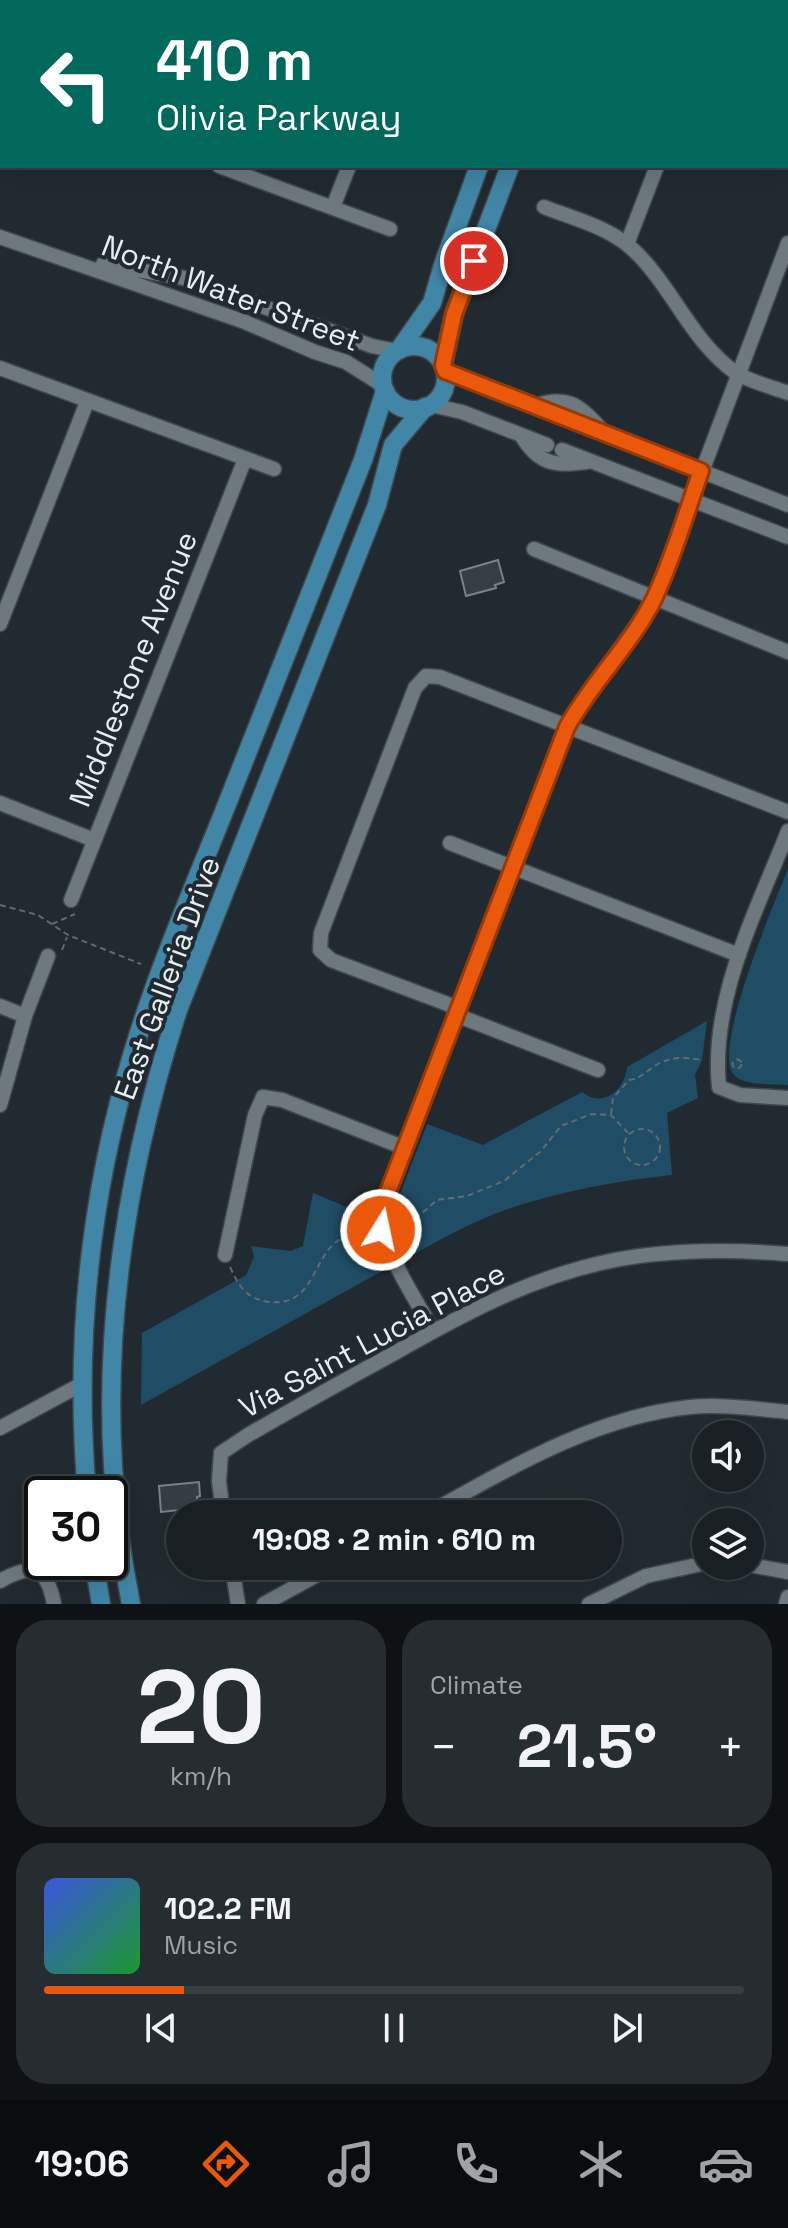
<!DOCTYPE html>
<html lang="en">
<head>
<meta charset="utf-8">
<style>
  :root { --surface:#192024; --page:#262d31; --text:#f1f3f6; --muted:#9fa3a6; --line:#373e41; --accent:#ea580c }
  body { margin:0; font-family:"Space Grotesk",sans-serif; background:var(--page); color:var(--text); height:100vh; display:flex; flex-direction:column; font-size:30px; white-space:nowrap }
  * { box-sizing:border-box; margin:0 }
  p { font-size:26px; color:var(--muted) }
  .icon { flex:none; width:44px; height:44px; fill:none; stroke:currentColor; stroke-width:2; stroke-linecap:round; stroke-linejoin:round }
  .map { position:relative; height:1604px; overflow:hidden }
  .sheet { display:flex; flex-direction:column; gap:16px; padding:16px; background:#0e1214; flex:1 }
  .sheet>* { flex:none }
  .top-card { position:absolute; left:0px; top:0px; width:788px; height:168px; box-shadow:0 8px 32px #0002,0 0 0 2px var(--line); background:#00695c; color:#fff; overflow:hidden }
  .fabs { position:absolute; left:692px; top:1420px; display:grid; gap:16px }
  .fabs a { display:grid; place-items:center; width:72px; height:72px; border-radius:50%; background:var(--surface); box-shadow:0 8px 32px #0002,0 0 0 2px var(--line); font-size:40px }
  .speed { position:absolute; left:24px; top:1476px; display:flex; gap:16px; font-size:40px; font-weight:700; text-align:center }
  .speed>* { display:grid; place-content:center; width:104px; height:104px; border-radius:50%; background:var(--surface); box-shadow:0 8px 32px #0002,0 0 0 2px var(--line); line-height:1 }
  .speed .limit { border:4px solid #111; border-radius:12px; background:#fff; color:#111 }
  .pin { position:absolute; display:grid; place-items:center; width:68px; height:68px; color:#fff; margin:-34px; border:4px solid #fff; border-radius:50%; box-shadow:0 2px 8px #0007 }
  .me { position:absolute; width:88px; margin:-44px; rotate:10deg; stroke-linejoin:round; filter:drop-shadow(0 0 6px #0008) }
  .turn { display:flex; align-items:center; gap:28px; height:168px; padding:0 24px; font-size:36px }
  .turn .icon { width:104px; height:104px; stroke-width:2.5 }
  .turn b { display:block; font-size:56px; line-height:68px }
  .big { font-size:60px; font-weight:700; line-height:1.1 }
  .sheet .widget { flex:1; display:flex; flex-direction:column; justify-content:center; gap:12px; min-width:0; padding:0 28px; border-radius:32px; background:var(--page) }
  .sheet .dial { align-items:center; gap:0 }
  .dial b { font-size:104px; line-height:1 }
  .song { display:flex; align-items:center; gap:24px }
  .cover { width:96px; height:96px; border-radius:12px; background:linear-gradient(135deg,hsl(230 70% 55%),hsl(130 70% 35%)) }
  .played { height:8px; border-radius:4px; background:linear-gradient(90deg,var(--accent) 20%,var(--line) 20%) }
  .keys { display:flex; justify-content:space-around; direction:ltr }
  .heat { display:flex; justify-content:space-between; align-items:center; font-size:44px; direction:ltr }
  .sheet .tiles { flex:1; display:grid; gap:16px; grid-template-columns:1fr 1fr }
  .widget:last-child { grid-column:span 2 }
  .trip { position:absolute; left:166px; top:1500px; width:456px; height:80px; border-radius:40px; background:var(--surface); box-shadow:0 8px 32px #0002,0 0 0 2px var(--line); font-weight:700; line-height:80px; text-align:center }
  .dock { display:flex; height:128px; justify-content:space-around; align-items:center; background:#0a0d0e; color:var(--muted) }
  .dock .icon { width:56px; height:56px }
  .dock .current { color:var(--accent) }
  .dock b { font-size:36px; color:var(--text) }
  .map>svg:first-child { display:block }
  .green { fill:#204d66 }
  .building { fill:#343e44; stroke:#778289; stroke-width:2 }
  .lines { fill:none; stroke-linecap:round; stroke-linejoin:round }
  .minor-casing { stroke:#3f484c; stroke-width:17 }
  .major-casing { stroke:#3f484c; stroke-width:21 }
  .path { stroke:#626b70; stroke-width:2; stroke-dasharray:6 4; stroke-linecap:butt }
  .minor { stroke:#6d787f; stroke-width:14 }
  .major { stroke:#4186a7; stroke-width:18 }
  .route-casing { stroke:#983908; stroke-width:20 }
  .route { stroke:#ea580c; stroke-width:14 }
  .labels { text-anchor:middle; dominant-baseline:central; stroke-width:8; stroke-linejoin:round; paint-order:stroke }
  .street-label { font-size:30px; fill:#e7eef1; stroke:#212a30 }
</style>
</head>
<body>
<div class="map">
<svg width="788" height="1604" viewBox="0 0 788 1604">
  <rect width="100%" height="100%" fill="#212a30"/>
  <g class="green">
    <path d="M788 869V1085C774 1084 744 1086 734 1075 711 1050 775 902 788 869Z"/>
    <path d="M707 1021 702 1060 695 1075 698 1098 667 1113 672 1175C616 1181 561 1191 508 1209 473 1221 439 1240 407 1258L395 1228V1207L427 1124 483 1145 582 1092C603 1109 625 1090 627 1067Z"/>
    <path d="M313 1193 361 1213 367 1210 372 1249 382 1271 141 1405 142 1333 246 1275 254 1257 251 1246 291 1251 303 1246Z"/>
  </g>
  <g class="building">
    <path d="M498 560 504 582 495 585 496 588 466 596 460 571Z"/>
    <path d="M199 1482 200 1496 197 1497 198 1508 161 1512 159 1486Z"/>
  </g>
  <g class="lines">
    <g class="minor-casing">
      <g id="minor">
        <path d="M599 0 604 2"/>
        <path d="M54 2 55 0"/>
        <path d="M237 2 238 0"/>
        <path d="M413 2 414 0"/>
        <path d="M786 70 788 71"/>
        <path d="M0 110 2 111"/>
        <path d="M0 142 2 137"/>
        <path d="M219 166 390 229"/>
        <path d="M333 207 349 166"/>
        <path d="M544 207C572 218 605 226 629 246 671 282 689 340 736 373 751 382 772 387 788 393"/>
        <path d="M0 237 245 322 315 352 346 362 384 386"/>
        <path d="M627 244 657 166"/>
        <path d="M103 264 184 278 372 346 397 351"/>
        <path d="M0 368 274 469"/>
        <path d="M445 371 788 505"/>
        <path d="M431 405 462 412 547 445"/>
        <path d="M534 406C566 395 579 404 600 428"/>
        <path d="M521 435C539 465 554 466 587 462"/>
        <path d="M562 450 788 537"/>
        <path d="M534 549 788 652"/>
        <path d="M0 624 87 402"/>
        <path d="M0 803 94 840"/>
        <path d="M788 831C757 911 710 998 719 1087L740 1095 788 1098"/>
        <path d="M450 843 739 955"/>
        <path d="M71 900 245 459"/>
        <path d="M0 1006 25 1016"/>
        <path d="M458 1008 331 960 320 950 321 933 415 688 426 676 440 677 788 812"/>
        <path d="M456 1015 598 1070"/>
        <path d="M0 1105 25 1016 48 956"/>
        <path d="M225 1255 255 1115 263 1097 282 1100 405 1148"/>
        <path d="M433 1331C413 1293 382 1253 381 1210L567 727C592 682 627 643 654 599L788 243"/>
        <path d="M0 1428 82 1384"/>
        <path d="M223 1514 219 1481 221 1453 248 1435C295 1408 343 1381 391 1355 458 1317 525 1280 601 1263 663 1249 726 1249 788 1254"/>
        <path d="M427 1514C510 1468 594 1417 690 1407 723 1404 756 1409 788 1412"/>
        <path d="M750 1565 788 1572"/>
        <path d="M232 1566 238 1604"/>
        <path d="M0 1581C32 1563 47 1566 54 1604"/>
        <path d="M264 1604 333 1566"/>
        <path d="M589 1604 646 1576 706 1563"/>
        <path d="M786 1604 788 1597"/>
      </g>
    </g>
    <g class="major-casing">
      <g id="major">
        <path d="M538 2 539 0"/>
        <path d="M572 2 573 0"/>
        <circle cx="414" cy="378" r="32"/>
        <path d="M399 350 432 303 444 262 479 166"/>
        <path d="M443 365 454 314 510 166"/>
        <path d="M87 1494C74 1345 90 1195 133 1052 158 969 193 889 225 809 271 693 317 577 363 460L385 391"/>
        <path d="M94 1562 101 1604"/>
        <path d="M131 1604C90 1404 116 1202 178 1010L377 505 393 445 425 407"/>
      </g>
    </g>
    <g class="path">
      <path d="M0 905 38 915 68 935 141 964"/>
      <path d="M52 924 75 914"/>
      <path d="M62 950 67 937"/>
      <circle cx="737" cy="1064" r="4.5"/>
      <path d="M611 1114 613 1098 629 1080C639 1079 643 1074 652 1068 668 1056 683 1057 702 1060"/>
      <circle cx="642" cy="1147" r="18"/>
      <path d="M397 1227 414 1220 437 1200 467 1196 504 1181 541 1151 561 1126 591 1114 611 1115 629 1134"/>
      <path d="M230 1267C239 1286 246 1299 269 1302 315 1307 312 1257 339 1240 347 1235 359 1234 368 1232"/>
    </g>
    <use href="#minor" class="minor"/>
    <use href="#major" class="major"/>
  </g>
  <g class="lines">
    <g class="route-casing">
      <path id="route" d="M381 1230V1210L567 727C592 682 631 645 654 599 673 559 686 513 701 471L445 371 443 365 454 314 474 261"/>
    </g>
    <use href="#route" class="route"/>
  </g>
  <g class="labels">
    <g class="street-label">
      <text transform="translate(231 293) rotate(21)">North Water Street</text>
      <text transform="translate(133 669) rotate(-68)">Middlestone Avenue</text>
      <text transform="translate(167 978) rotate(-70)">East Galleria Drive</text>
      <text transform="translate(372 1340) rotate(-28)">Via Saint Lucia Place</text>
    </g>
  </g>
</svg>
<div class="fabs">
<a><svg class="icon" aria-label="sound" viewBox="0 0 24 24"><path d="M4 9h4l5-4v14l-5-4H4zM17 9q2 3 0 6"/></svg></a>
<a><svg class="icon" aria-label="layers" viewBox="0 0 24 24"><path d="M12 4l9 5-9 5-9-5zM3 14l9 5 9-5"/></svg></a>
</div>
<div class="speed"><div class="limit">30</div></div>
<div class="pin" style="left:474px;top:261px;background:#d93025"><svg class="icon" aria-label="arrive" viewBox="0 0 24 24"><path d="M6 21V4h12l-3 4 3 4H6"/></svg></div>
<svg class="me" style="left:381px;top:1230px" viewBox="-20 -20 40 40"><circle r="17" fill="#ea580c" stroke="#fff" stroke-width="3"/><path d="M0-11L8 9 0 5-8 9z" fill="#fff"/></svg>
<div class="trip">19:08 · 2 min · 610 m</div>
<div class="top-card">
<div class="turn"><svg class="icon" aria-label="left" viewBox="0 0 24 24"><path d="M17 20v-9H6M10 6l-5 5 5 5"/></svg><div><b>410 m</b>Olivia Parkway</div></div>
</div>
</div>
<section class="sheet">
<div class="tiles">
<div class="widget dial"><b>20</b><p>km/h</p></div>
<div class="widget"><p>Climate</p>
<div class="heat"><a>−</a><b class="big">21.5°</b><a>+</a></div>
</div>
<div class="widget">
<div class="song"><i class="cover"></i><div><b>102.2 FM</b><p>Music</p></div></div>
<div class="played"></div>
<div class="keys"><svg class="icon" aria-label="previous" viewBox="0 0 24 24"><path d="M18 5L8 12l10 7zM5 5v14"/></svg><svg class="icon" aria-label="pause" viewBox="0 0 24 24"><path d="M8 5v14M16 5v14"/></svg><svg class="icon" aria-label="next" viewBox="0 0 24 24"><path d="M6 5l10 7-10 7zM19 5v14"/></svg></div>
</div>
</div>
</section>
<nav class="dock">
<b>19:06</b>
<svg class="icon current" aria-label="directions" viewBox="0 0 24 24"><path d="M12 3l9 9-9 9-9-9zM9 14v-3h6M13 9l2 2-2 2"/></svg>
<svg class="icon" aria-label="music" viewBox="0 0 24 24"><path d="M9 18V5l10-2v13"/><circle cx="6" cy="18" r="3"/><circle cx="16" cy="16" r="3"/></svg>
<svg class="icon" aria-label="phone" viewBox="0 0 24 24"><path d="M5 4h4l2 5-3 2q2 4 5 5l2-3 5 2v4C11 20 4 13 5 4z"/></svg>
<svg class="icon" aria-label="climate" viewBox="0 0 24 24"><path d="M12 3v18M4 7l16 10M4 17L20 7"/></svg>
<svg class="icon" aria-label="car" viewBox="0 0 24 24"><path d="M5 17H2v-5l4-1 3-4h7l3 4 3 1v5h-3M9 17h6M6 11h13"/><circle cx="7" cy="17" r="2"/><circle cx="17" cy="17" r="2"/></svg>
</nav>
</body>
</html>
